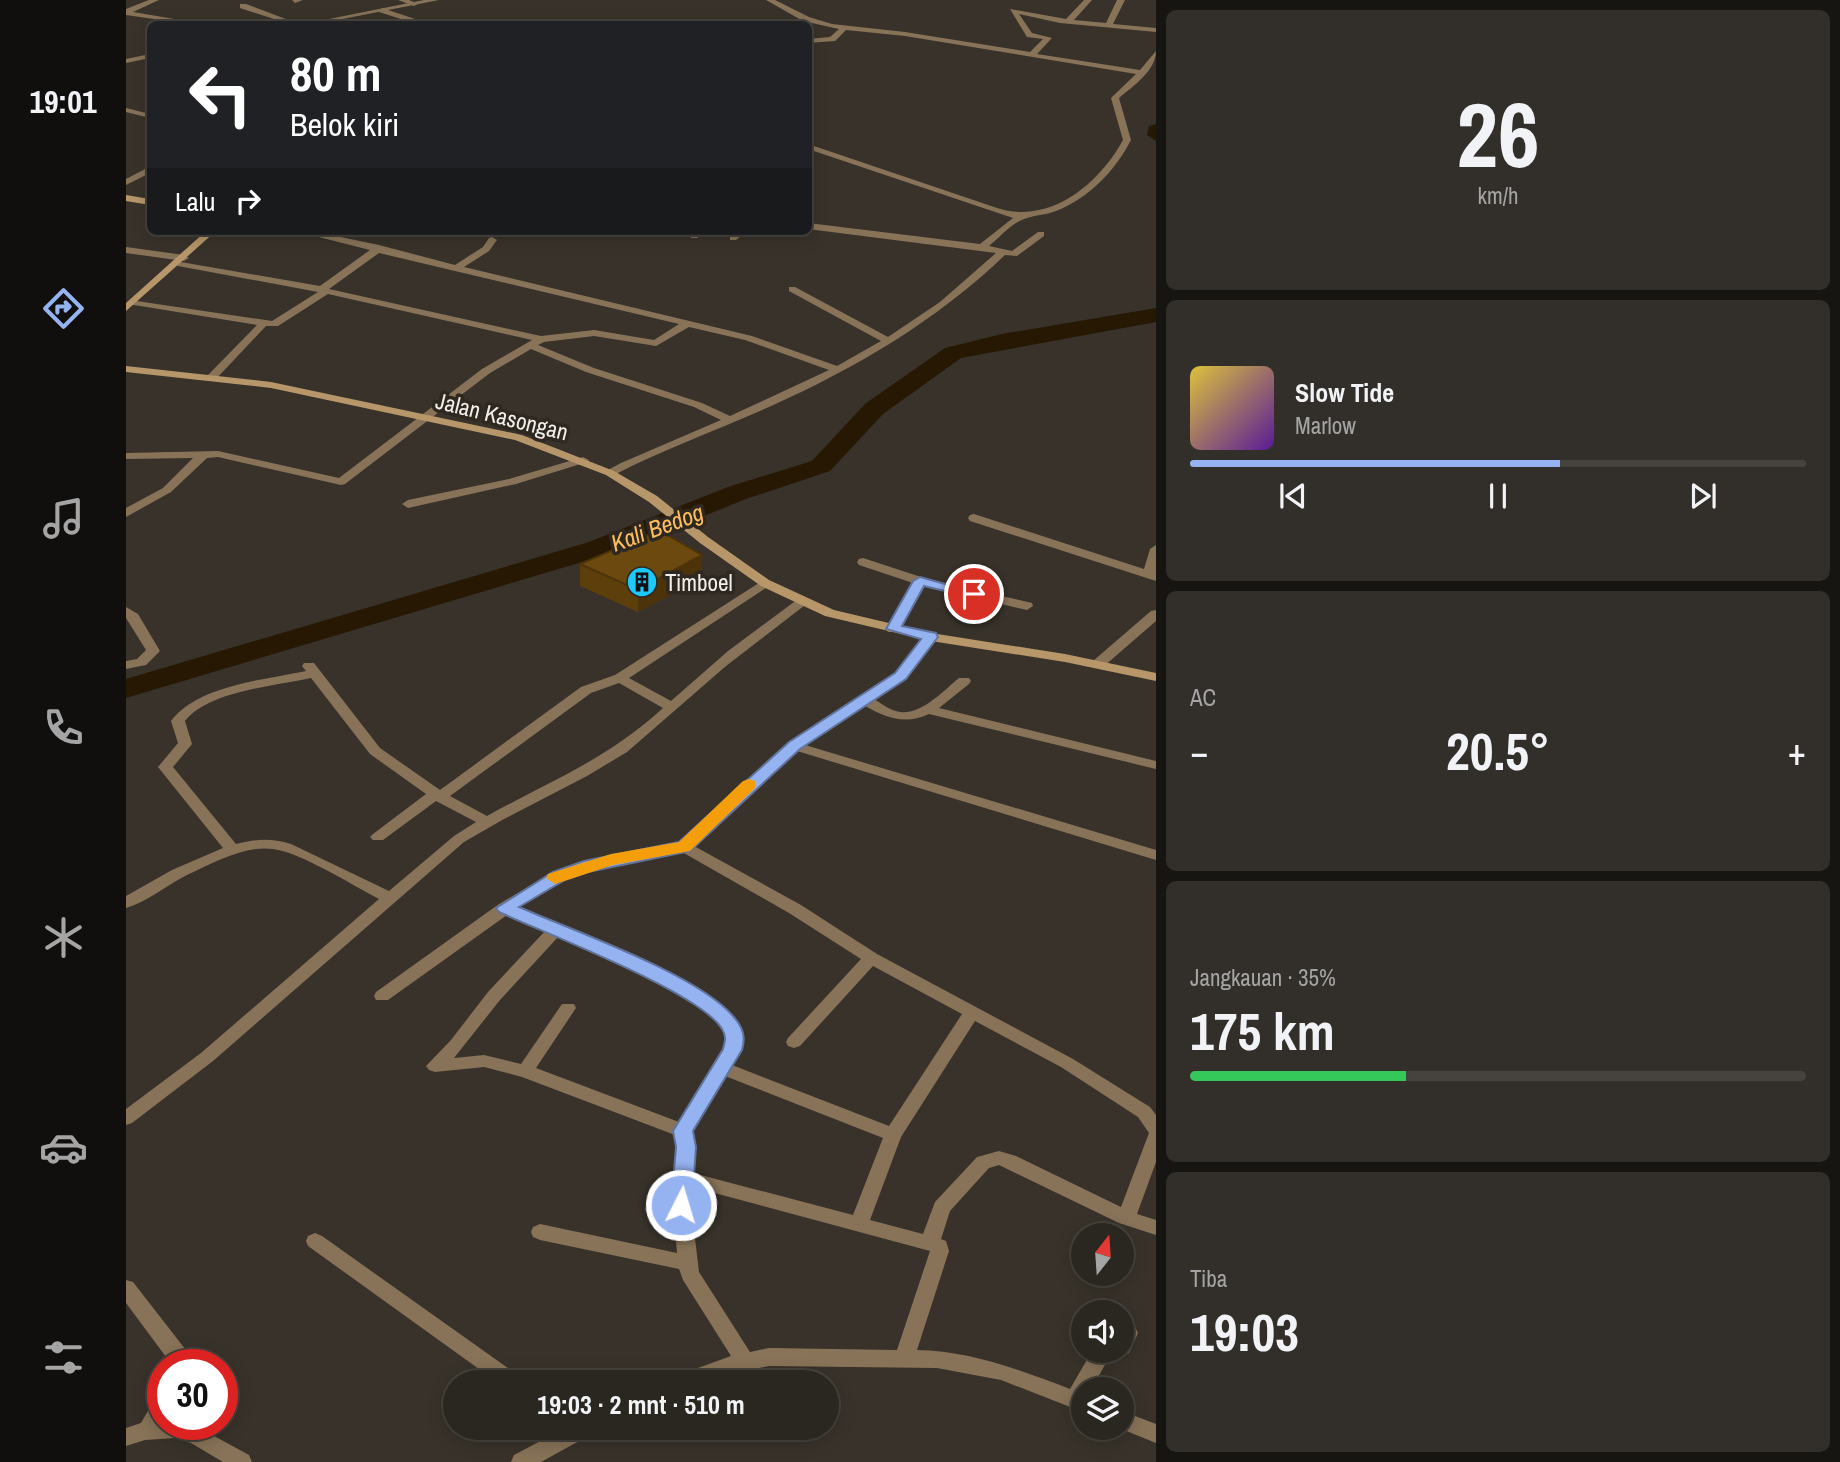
<!DOCTYPE html>
<html lang="id">
<head>
<meta charset="utf-8">
<style>
  :root { --surface:#2a2620; --page:#322e29; --text:#f1f3f6; --muted:#a5a5a5; --line:#46433e; --accent:#95b2f1 }
  body { margin:0; font-family:"Archivo Narrow",sans-serif; background:var(--page); color:var(--text); height:100vh; display:flex; flex-direction:column; font-size:26px; white-space:nowrap }
  * { box-sizing:border-box; margin:0 }
  p { font-size:23px; color:var(--muted) }
  .icon { flex:none; width:38px; height:38px; fill:none; stroke:currentColor; stroke-width:2; stroke-linecap:round; stroke-linejoin:round }
  .map { position:relative; flex:1; overflow:hidden }
  .drawer { display:flex; flex-direction:column; gap:10px; padding:10px; background:#171512; width:684px }
  .drawer>* { flex:none }
  .banner { position:absolute; left:21px; top:21px; width:665px; height:214px; border-radius:10px; box-shadow:0 4px 18px #0003,0 0 0 2px var(--line); background:#202124; color:#fff; overflow:hidden }
  .needle { width:46px; rotate:17deg }
  .buttons { position:absolute; left:945px; top:1223px; display:grid; gap:14px }
  .buttons a { display:grid; place-items:center; width:63px; height:63px; border-radius:50%; background:var(--surface); box-shadow:0 4px 18px #0003,0 0 0 2px var(--line); font-size:35px }
  .speed { position:absolute; left:21px; top:1349px; display:flex; gap:14px; font-size:35px; font-weight:700; text-align:center }
  .speed>* { display:grid; place-content:center; width:91px; height:91px; border-radius:50%; background:var(--surface); box-shadow:0 4px 18px #0003,0 0 0 2px var(--line); line-height:1 }
  .speed .limit { border:10px solid #d22; background:#fff; color:#111 }
  .pin { position:absolute; display:grid; place-items:center; width:60px; height:60px; color:#fff; margin:-30px; border:4px solid #fff; border-radius:50%; box-shadow:0 2px 7px #0007 }
  .me { position:absolute; width:77px; margin:-38px; rotate:5deg; stroke-linejoin:round; filter:drop-shadow(0 0 5px #0008) }
  .turn { display:flex; align-items:center; gap:24px; height:147px; padding:0 28px; font-size:32px }
  .turn .icon { width:91px; height:91px; stroke-width:2.5 }
  .turn b { display:block; font-size:49px; line-height:60px }
  .then { display:flex; align-items:center; height:66px; padding:0 28px; background:#0003; gap:14px; font-size:26px }
  .big { font-size:52px; font-weight:800; line-height:1.1 }
  .drawer .widget { flex:1; display:flex; flex-direction:column; justify-content:center; gap:10px; min-width:0; padding:0 24px; border-radius:10px; background:var(--page) }
  .drawer .dial { align-items:center; gap:0 }
  .dial b { font-size:91px; line-height:1 }
  .song { display:flex; align-items:center; gap:21px }
  .cover { width:84px; height:84px; border-radius:10px; background:linear-gradient(135deg,hsl(50 70% 55%),hsl(270 70% 35%)) }
  .played { height:7px; border-radius:4px; background:linear-gradient(90deg,var(--accent) 60%,var(--line) 60%) }
  .keys { display:flex; justify-content:space-around; direction:ltr }
  .heat { display:flex; justify-content:space-between; align-items:center; font-size:38px; direction:ltr }
  .charge { height:10px; border-radius:5px; background:linear-gradient(90deg,#34c759 35%,var(--line) 0) }
  .trip { position:absolute; left:317px; top:1370px; width:396px; height:70px; border-radius:35px; background:var(--surface); box-shadow:0 4px 18px #0003,0 0 0 2px var(--line); font-weight:800; line-height:70px; text-align:center }
  main { display:flex; flex:1; min-height:0 }
  .tab-bar { display:flex; flex-direction:column; width:126px; justify-content:space-around; align-items:center; background:#110f0d; color:var(--muted) }
  .tab-bar .icon { width:49px; height:49px }
  .tab-bar .selected { color:var(--accent) }
  .tab-bar b { font-size:32px; color:var(--text) }
  .map>svg:first-child { display:block }
  .lines { fill:none; stroke-linecap:round; stroke-linejoin:round }
  .river { fill:#261802; fill-rule:evenodd }
  .minor { fill:#887358; fill-rule:evenodd }
  .tertiary { fill:#887358; fill-rule:evenodd }
  .secondary { fill:#b7976a; fill-rule:evenodd }
  .wall { fill:#5d3f0c }
  .shaded-wall { fill:#4c330a }
  .building { fill:#6c490e; stroke:#4c330a; stroke-width:2 }
  .route { fill:#95b2f1; stroke:#61749d; stroke-width:2 }
  .slow { fill:#f59e0b }
  .labels { text-anchor:middle; dominant-baseline:central; stroke-width:7; stroke-linejoin:round; paint-order:stroke }
  .street-label { font-size:23px; fill:#f3efea; stroke:#2e2820 }
  .poi-label { font-size:23px; fill:#f3efea; stroke:#2e2820; text-anchor:start }
  .water-label { font-size:24px; font-style:italic; fill:#ffbe5c; stroke:#2e2820 }
</style>
</head>
<body>
<main>
<nav class="tab-bar">
<b>19:01</b>
<svg class="icon selected" aria-label="directions" viewBox="0 0 24 24"><path d="M12 3l9 9-9 9-9-9zM9 14v-3h6M13 9l2 2-2 2"/></svg>
<svg class="icon" aria-label="music" viewBox="0 0 24 24"><path d="M9 18V5l10-2v13"/><circle cx="6" cy="18" r="3"/><circle cx="16" cy="16" r="3"/></svg>
<svg class="icon" aria-label="phone" viewBox="0 0 24 24"><path d="M5 4h4l2 5-3 2q2 4 5 5l2-3 5 2v4C11 20 4 13 5 4z"/></svg>
<svg class="icon" aria-label="climate" viewBox="0 0 24 24"><path d="M12 3v18M4 7l16 10M4 17L20 7"/></svg>
<svg class="icon" aria-label="car" viewBox="0 0 24 24"><path d="M5 17H2v-5l4-1 3-4h7l3 4 3 1v5h-3M9 17h6M6 11h13"/><circle cx="7" cy="17" r="2"/><circle cx="17" cy="17" r="2"/></svg>
<svg class="icon" aria-label="filters" viewBox="0 0 24 24"><path d="M4 7h16M4 17h16"/><circle cx="9" cy="7" r="2"/><circle cx="15" cy="17" r="2"/></svg>
</nav>
<div class="map">
<svg width="1030" height="1462" viewBox="0 0 1030 1462">
  <rect width="100%" height="100%" fill="#38322a"/>
  <g class="lines">
    <g class="river">
      <path d="M1030 124V141L1021 135 1023 126Z"/>
      <path d="M1030 308V322L835 358 757 414 704 471 620 499 483 554 0 698V679L463 542 602 487 686 461 739 404 819 348 876 334Z"/>
    </g>
    <g class="minor">
      <path d="M23 0H33L7 12 78 24H63L0 15V9Z"/>
      <path d="M166 0H177L169 3Z"/>
      <path d="M272 0H283L292 4 288 6Z"/>
      <path d="M640 0H649L683 17 706 24 779 32 904 52 917 39 901 37 884 9 940 19 958 0H966L948 20 980 23 991 0H999L987 24 1030 28V32L934 23 893 14 906 33 926 38 911 54 1014 70 1030 51C1030 71 1007 86 993 98L1005 140C989 171 963 198 930 211 920 215 908 215 898 219 886 223 873 238 863 246L886 251 912 232H918V236L891 256 879 255C810 321 730 368 643 407 592 430 538 449 488 475H480V471L495 463 595 420 568 407 460 372 405 349 364 373 219 484 215 485 92 457 81 458 45 492 0 517V508L37 488 67 458 0 459V453L92 451 213 478 356 369 406 340 202 294 152 326H140L90 379 86 380 81 377 82 375 131 325 8 305 4 304V300L146 321 192 292 52 266 47 263 49 261 194 286 244 250 169 231H186L253 245 329 265 357 247 363 238 366 237 371 240 363 251 338 267 626 336 711 366 755 341 663 291V287H669L762 337 814 302 870 253 682 229V223L854 244 887 218 682 149V144L871 208C924 225 973 184 997 140L985 98 1010 74 779 36 720 30 709 41 682 43V39L704 37 713 29 677 21ZM253 253 553 324 528 340 468 330 415 336 203 289ZM563 327 619 340 703 370 604 416 576 403 468 368 412 345 418 342 468 336 530 346Z"/>
      <path d="M114 4H120L173 24H163L114 8Z"/>
      <path d="M256 8 298 22 299 24H290L253 12Z"/>
      <rect x="682" y="62" width="4" height="4"/>
      <path d="M0 108 24 114V118L0 112Z"/>
      <path d="M21 168H24V173L0 185V179Z"/>
      <path d="M571 231H583L571 238H565V234Z"/>
      <path d="M610 231H621L610 240H604V236Z"/>
      <path d="M0 247 58 255 63 258 58 261 0 253Z"/>
      <path d="M457 457 463 460 461 462 390 484 282 508 276 504 282 500 383 479Z"/>
      <path d="M848 514 1018 569 1024 549 1030 545V581L844 521 842 518 844 515Z"/>
      <path d="M737 558 798 578 906 603 907 606 901 610 798 586 772 632H762L760 629 787 583 733 565 731 562 733 559Z"/>
      <path d="M639 579 645 583 643 586 503 678 545 701 602 651 672 599H682L683 602 600 666 501 752 461 776 378 819 338 842 87 1061 6 1123 0 1125V1109L75 1053 253 899C228 886 174 852 147 849 118 845 87 863 61 875 41 885 21 902 0 908V896L46 870 97 848 32 767 52 743 45 721C72 685 138 680 180 671L176 666 178 663H188L254 748 314 790 455 687 489 675ZM185 678 244 754 300 794 247 834 244 837 247 840H257L310 801 350 822 328 836 263 891 165 844C145 838 130 839 110 844L47 767 66 744 59 721C83 691 149 686 185 678ZM493 683 537 708C480 760 426 780 361 816L324 796 465 693Z"/>
      <path d="M0 607 12 614 34 651 20 665 0 669V661L11 659 20 650 0 618Z"/>
      <path d="M1030 610V621L977 667H967L965 664 967 661 1025 611Z"/>
      <path d="M805 633 812 637 780 679 748 699C756 704 765 711 774 712 796 715 818 690 833 678H843L845 681 843 684 813 708 1030 761V769L803 714C779 725 761 718 739 706L679 745 1030 850V860L671 751 568 846 675 905 751 954 947 1059 1024 1107 1030 1115V1162L1011 1214 1030 1220V1235L993 1223 873 1165 863 1168 824 1211 815 1239 820 1241 823 1251 791 1350C845 1351 894 1370 944 1389L966 1351H996V1327L1002 1325 1009 1327 1012 1333 1003 1353 996 1355 990 1353 981 1361 965 1390H957V1412L875 1380 811 1368 643 1366 594 1376 578 1382H547L550 1376 605 1356 557 1280 553 1269 414 1240 407 1237 405 1232 407 1227 414 1224 551 1253 547 1205 551 1147 549 1135 396 1077 358 1067 309 1072 303 1070 300 1066 325 1040 362 992 420 930 381 915 262 1000H250L248 996 250 992 373 904 428 872 485 855 553 843 663 743 770 673 800 634ZM556 852 663 913 735 959 662 1038 660 1042 662 1046 668 1048 674 1046 747 966 836 1014 763 1126 606 1065C611 1056 618 1046 617 1035 609 987 436 925 392 907L438 880 487 865ZM433 936C490 960 559 983 599 1032L598 1049 553 1122 410 1068 450 1008 448 1004H436L395 1064 358 1055 328 1058 374 1000ZM849 1021 935 1067 1012 1117 1023 1133 995 1207 890 1156 873 1151 851 1157 809 1202 797 1234 744 1220 775 1137ZM599 1076 757 1138 727 1215 567 1173 569 1147 566 1131ZM566 1187 804 1251 771 1350 643 1348 624 1352 573 1272 565 1205Z"/>
      <path d="M189 1233 196 1236 393 1376 396 1382H371L182 1246 180 1241 182 1236Z"/>
      <path d="M0 1280 7 1282 63 1354 66 1365H46L0 1303Z"/>
      <path d="M37 1394V1424H66L123 1455 126 1462H97L65 1443 49 1438 19 1440 0 1446V1428L15 1423 30 1397Z"/>
      <path d="M996 1411 1030 1424V1443L993 1428H996Z"/>
      <path d="M439 1428H469L466 1434 415 1462H385L388 1455Z"/>
    </g>
    <g class="tertiary">
      <path d="M298 0H313L191 24H178Z"/>
      <path d="M24 54V58L0 63V59Z"/>
    </g>
    <g class="secondary">
      <path d="M0 195 24 199V205L0 201Z"/>
      <path d="M80 231H90L0 311V303Z"/>
      <path d="M0 366 145 382 396 435 488 471 531 496 582 537 643 580 708 610 805 633 939 654 1030 673V681L939 662 805 641 699 616 635 586 574 543 523 502 480 475 389 440 145 388 0 372Z"/>
    </g>
  </g>
  <path class="wall" d="M454 564 576 578 512 612 454 586Z"/>
  <path class="shaded-wall" d="M576 555V578L512 612V590Z"/>
  <path class="building" d="M533 530 576 555 512 590 454 564Z"/>
  <path class="route" d="M794 577 855 594 848 598 798 586 776 626 810 633 812 637 780 679 674 749 564 851 462 872 439 880 393 907C448 931 571 974 607 1016 617 1027 620 1037 616 1050L567 1131 570 1147 566 1205 563 1211 555 1213 548 1211 545 1205 550 1147 547 1131 597 1049C599 1041 601 1037 596 1029 574 992 418 933 373 912L370 908 427 872 458 861 553 842 663 742 769 673 795 639 760 629 787 581Z"/>
  <path class="slow" d="M623 779 629 781V788L564 851 487 865 429 884 420 878 422 874 485 854 553 842 617 781Z"/>
  <defs>
    <g id="building-disc" transform="scale(1.575)"><circle r="9.5" fill="#1cc9fc" stroke="#2e2820"/><path d="M-4-6H4V6H1V3H-1V6H-4ZM-2.5-4.3h1.7v1.8h-1.7ZM.8-4.3h1.7v1.8H.8ZM-2.5-1h1.7V.8h-1.7ZM.8-1h1.7V.8H.8Z" fill="#111"/></g>
  </defs>
  <g fill-rule="evenodd">
    <use href="#building-disc" x="516" y="582"/>
  </g>
  <g class="labels">
    <g class="street-label">
      <text transform="translate(376 416) rotate(14)">Jalan Kasongan</text>
    </g>
    <g class="poi-label">
      <text x="539" y="582">Timboel</text>
    </g>
    <g class="water-label">
      <text transform="translate(531 527) rotate(-20)">Kali Bedog</text>
    </g>
  </g>
</svg>
<div class="buttons">
<a><svg class="needle" viewBox="-14 -14 28 28"><path d="M0-13l5 13h-10z" fill="#e53935"/><path d="M0 13l5-13h-10z" fill="#a5a5a5"/></svg></a>
<a><svg class="icon" aria-label="sound" viewBox="0 0 24 24"><path d="M4 9h4l5-4v14l-5-4H4zM17 9q2 3 0 6"/></svg></a>
<a><svg class="icon" aria-label="layers" viewBox="0 0 24 24"><path d="M12 4l9 5-9 5-9-5zM3 14l9 5 9-5"/></svg></a>
</div>
<div class="speed"><div class="limit">30</div></div>
<div class="pin" style="left:848px;top:594px;background:#d93025"><svg class="icon" aria-label="arrive" viewBox="0 0 24 24"><path d="M6 21V4h12l-3 4 3 4H6"/></svg></div>
<svg class="me" style="left:555px;top:1205px" viewBox="-20 -20 40 40"><circle r="17" fill="#95b2f1" stroke="#fff" stroke-width="3"/><path d="M0-11L8 9 0 5-8 9z" fill="#fff"/></svg>
<div class="trip">19:03 · 2 mnt · 510 m</div>
<div class="banner">
<div class="turn"><svg class="icon" aria-label="left" viewBox="0 0 24 24"><path d="M17 20v-9H6M10 6l-5 5 5 5"/></svg><div><b>80 m</b>Belok kiri</div></div>
<div class="then">Lalu<svg class="icon" aria-label="right" viewBox="0 0 24 24"><path d="M7 20v-9h11M14 6l5 5-5 5"/></svg></div>
</div>
</div>
<section class="drawer">
<div class="widget dial"><b>26</b><p>km/h</p></div>
<div class="widget">
<div class="song"><i class="cover"></i><div><b>Slow Tide</b><p>Marlow</p></div></div>
<div class="played"></div>
<div class="keys"><svg class="icon" aria-label="previous" viewBox="0 0 24 24"><path d="M18 5L8 12l10 7zM5 5v14"/></svg><svg class="icon" aria-label="pause" viewBox="0 0 24 24"><path d="M8 5v14M16 5v14"/></svg><svg class="icon" aria-label="next" viewBox="0 0 24 24"><path d="M6 5l10 7-10 7zM19 5v14"/></svg></div>
</div>
<div class="widget"><p>AC</p>
<div class="heat"><a>−</a><b class="big">20.5°</b><a>+</a></div>
</div>
<div class="widget"><p>Jangkauan · 35%</p><b class="big">175 km</b><div class="charge"></div></div>
<div class="widget"><p>Tiba</p><b class="big">19:03</b></div>
</section>
</main>
</body>
</html>
